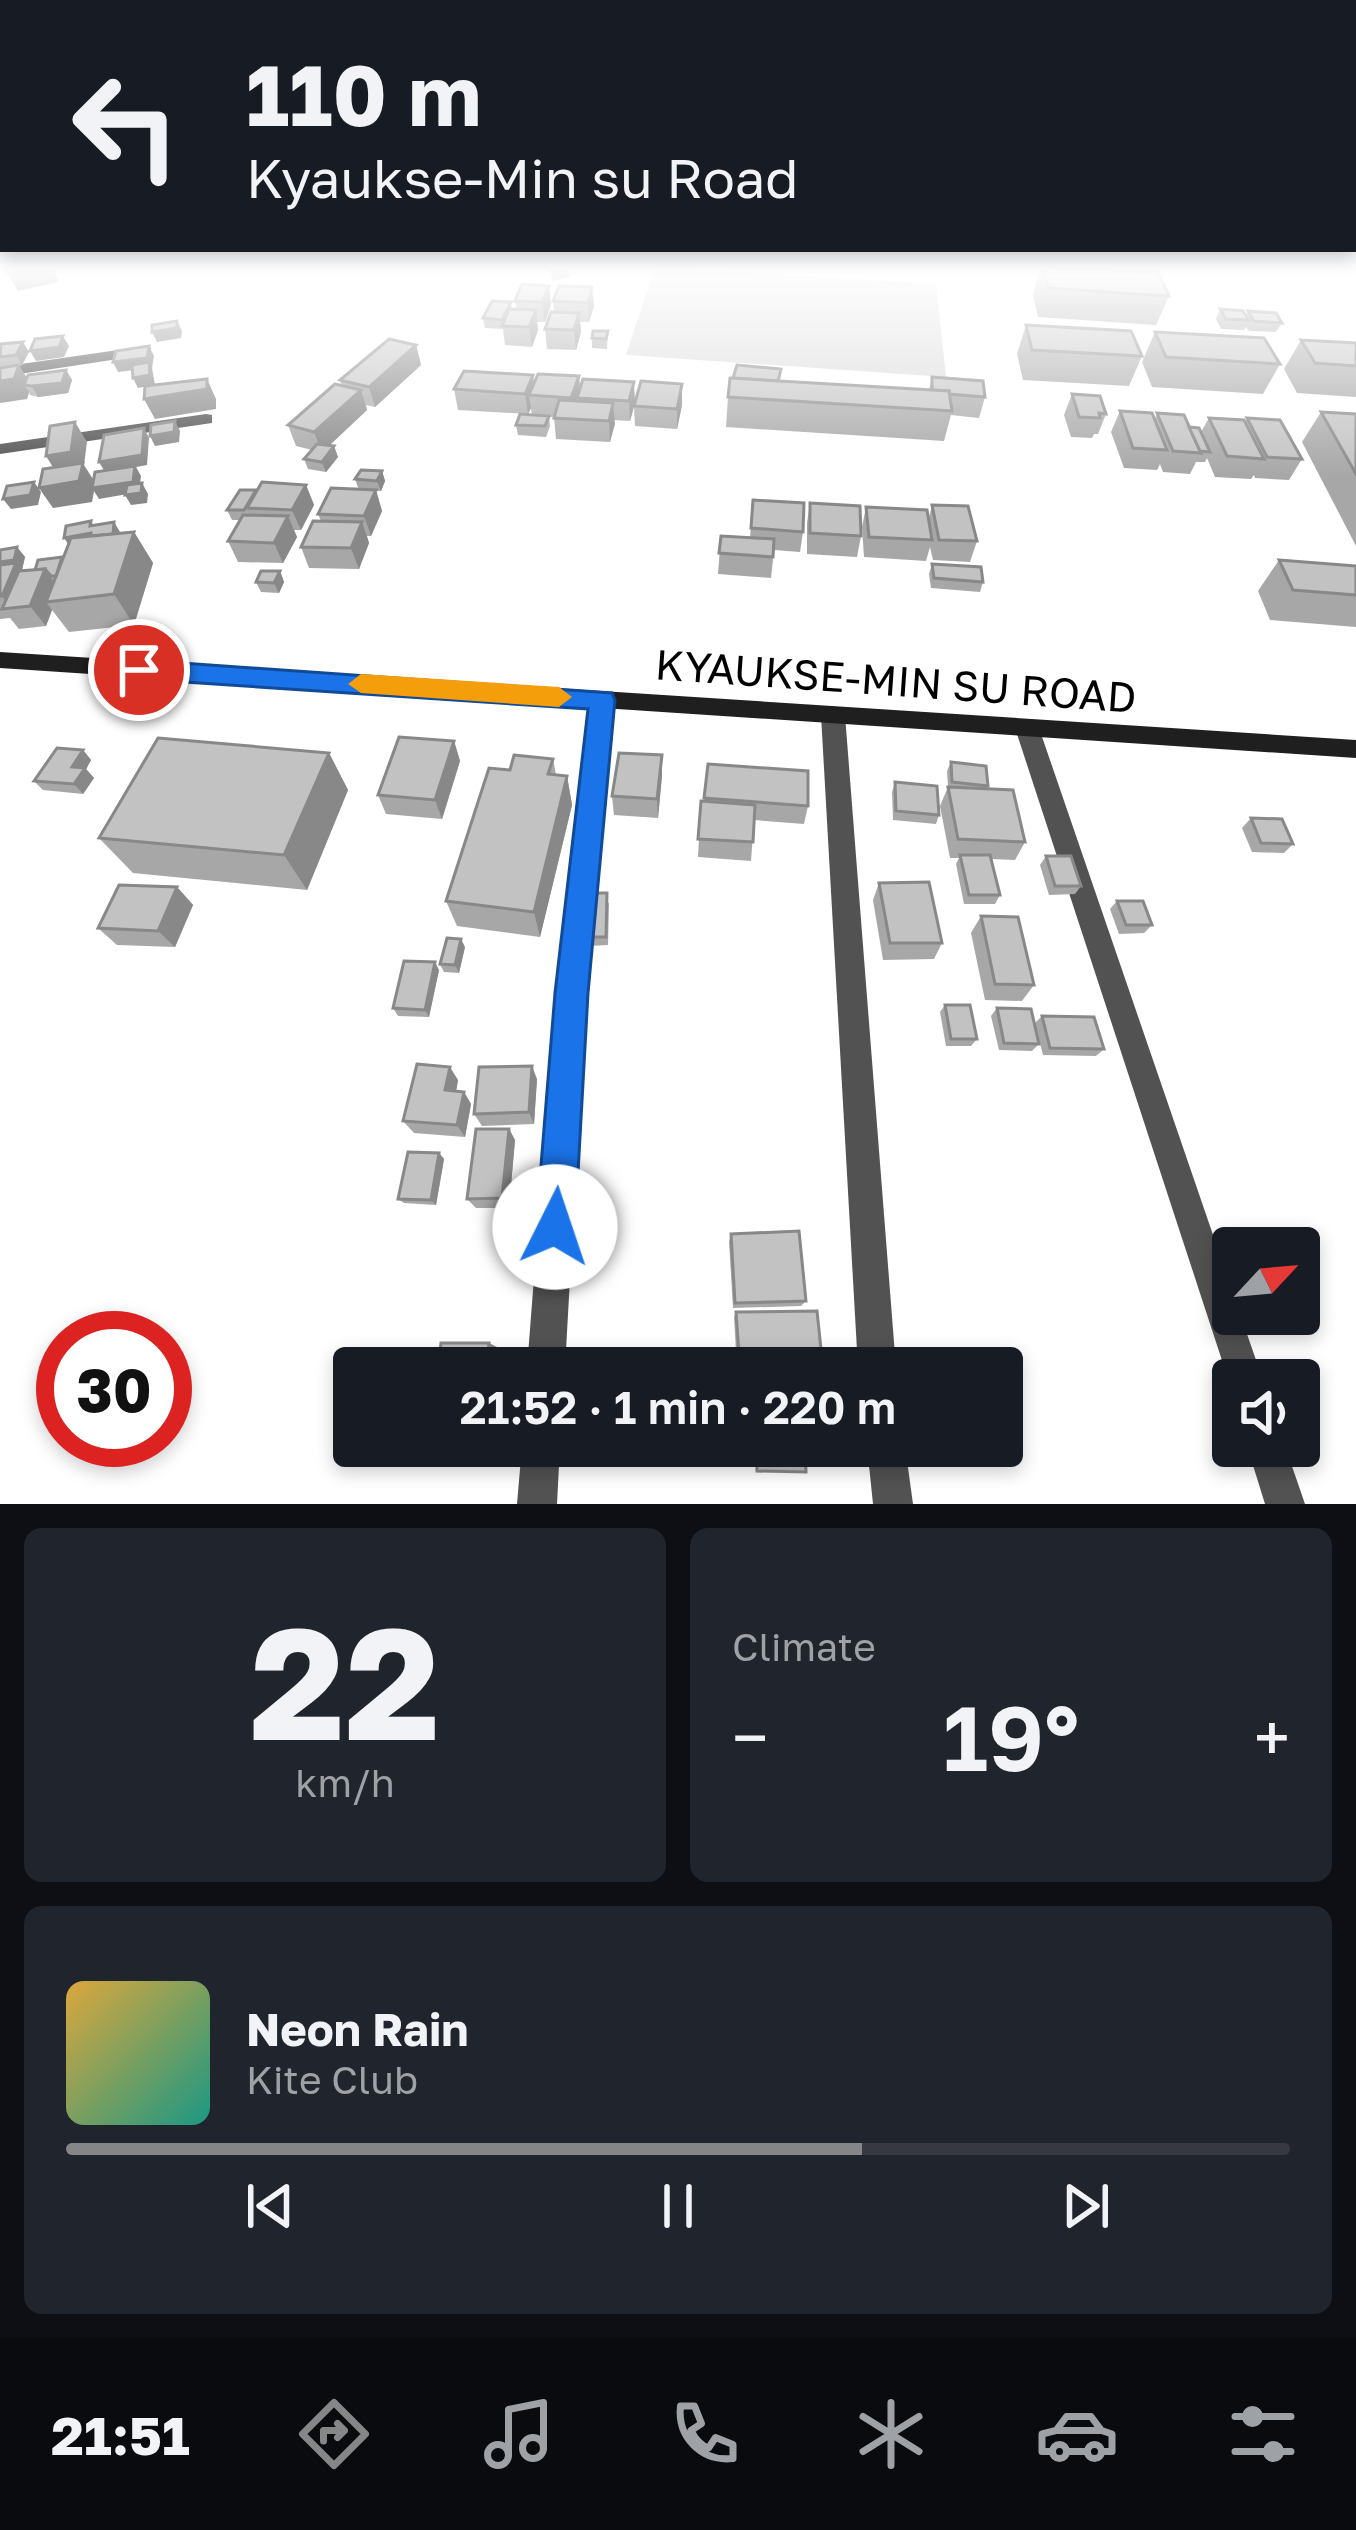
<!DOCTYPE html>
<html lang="en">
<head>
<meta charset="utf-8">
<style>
  :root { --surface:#171b24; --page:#20242c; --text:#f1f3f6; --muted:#9ea1a6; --line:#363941; --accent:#858687 }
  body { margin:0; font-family:"Golos Text",sans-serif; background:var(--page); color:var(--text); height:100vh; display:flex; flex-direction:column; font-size:45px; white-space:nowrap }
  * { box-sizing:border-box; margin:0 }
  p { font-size:39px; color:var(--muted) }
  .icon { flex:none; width:66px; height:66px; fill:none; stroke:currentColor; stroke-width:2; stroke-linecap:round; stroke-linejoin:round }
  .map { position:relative; height:1504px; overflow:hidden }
  .details { display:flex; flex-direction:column; gap:24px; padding:24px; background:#0d0f14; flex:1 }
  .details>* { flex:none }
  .guide { position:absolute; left:0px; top:0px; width:1356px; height:252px; box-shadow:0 6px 18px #0003; background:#171b24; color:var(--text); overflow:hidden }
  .needle { width:78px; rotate:64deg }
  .buttons { position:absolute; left:1212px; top:1227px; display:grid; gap:24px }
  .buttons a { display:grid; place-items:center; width:108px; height:108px; border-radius:12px; background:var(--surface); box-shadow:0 6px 18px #0003; font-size:60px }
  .speed { position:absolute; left:36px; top:1311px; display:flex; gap:24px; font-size:60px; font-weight:700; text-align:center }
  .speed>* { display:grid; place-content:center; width:156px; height:156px; border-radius:50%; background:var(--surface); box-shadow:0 6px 18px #0003; line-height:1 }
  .speed .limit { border:18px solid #d22; background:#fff; color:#111 }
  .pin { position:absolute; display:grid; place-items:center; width:102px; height:102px; color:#fff; margin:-51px; border:6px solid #fff; border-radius:50%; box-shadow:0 3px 12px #0007 }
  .me { position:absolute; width:132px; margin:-66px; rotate:4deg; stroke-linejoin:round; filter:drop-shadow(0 0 9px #0008) }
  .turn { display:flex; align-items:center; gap:42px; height:252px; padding:0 48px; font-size:54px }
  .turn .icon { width:156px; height:156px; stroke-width:2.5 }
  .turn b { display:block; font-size:84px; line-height:102px }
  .big { font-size:90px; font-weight:600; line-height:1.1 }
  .details .widget { flex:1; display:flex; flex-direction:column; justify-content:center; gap:18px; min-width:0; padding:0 42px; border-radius:18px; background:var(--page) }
  .details .dial { align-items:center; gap:0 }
  .dial b { font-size:156px; line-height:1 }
  .song { display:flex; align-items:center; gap:36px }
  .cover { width:144px; height:144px; border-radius:18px; background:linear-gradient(135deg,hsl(40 70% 55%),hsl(170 70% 35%)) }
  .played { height:12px; border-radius:6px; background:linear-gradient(90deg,var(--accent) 65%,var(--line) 65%) }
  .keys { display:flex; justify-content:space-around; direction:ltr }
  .heat { display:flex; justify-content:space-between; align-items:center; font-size:66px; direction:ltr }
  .details .tiles { flex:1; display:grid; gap:24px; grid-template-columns:1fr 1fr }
  .widget:last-child { grid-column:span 2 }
  .trip { position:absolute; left:333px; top:1347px; width:690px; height:120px; border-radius:12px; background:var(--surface); box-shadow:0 6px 18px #0003; font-weight:600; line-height:120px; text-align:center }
  .dock { display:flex; height:192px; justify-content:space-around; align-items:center; background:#090b0e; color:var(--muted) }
  .dock .icon { width:84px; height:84px }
  .dock .selected { color:var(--accent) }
  .dock b { font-size:54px; color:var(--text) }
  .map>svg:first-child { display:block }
  .green { fill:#d9d9d9 }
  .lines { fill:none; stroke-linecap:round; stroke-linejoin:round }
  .street { fill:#525252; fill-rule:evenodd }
  .secondary { fill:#1f1f1f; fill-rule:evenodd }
  .wall { fill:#a7a7a7 }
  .shaded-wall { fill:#888 }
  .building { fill:#c2c2c2; stroke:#888; stroke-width:3 }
  .route { fill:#1a73e8; stroke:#114b97; stroke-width:3 }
  .slow { fill:#f59e0b }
  .labels { text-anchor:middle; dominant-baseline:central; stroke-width:10; stroke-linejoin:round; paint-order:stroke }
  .street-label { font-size:42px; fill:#000; stroke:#fff }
</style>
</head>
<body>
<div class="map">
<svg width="1356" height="1504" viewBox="0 0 1356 1504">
  <rect width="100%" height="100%" fill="#fff"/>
  <path class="green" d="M655 267 936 284 946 377 626 355Z"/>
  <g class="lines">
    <g class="street">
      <path d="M146 346 151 348V354L0 377V367Z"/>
      <path d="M206 414 212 415V423L0 454V444Z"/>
      <path d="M602 691 613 700 586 993 565 1368H527L556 993 591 700Z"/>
      <path d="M833 706 845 715 896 1368H858L821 715Z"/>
      <path d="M1027 719 1039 728 1233 1293V1314H1240L1263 1380H1233V1394L1015 728Z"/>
      <path d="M522 1446H560L557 1504H517Z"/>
      <path d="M867 1446H905L913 1504H873Z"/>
      <path d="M1247 1446H1285L1305 1504H1265Z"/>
    </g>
    <path class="secondary" d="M0 652 1356 740V758L0 668Z"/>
  </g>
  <g class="wall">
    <path d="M1041 266 1169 296 1156 325 1038 317 1033 294Z"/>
    <path d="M522 284 551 305 545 322H537L538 330 532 347 505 345 503 329 485 328 483 318 511 302 512 309 517 310 515 301Z"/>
    <path d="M559 286 594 306 589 322H580L581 332 576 350 547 349 545 329 554 312 553 301Z"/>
    <path d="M1220 309 1246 315 1248 311 1282 323 1276 332 1249 331 1246 327 1244 330 1221 329 1216 319Z"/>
    <path d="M1026 325 1142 356 1129 386 1023 380 1017 354Z"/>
    <path d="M608 331 607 349 592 348V338Z"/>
    <path d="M1155 332 1280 364 1263 394 1152 387 1142 362Z"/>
    <path d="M1301 340 1356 343V397L1297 393 1284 369Z"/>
    <path d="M416 345 421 365 375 407 366 405 367 410 329 446H334L338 457 326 472 308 469 304 459 312 450 296 446 288 425 342 386 340 380Z"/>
    <path d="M0 346 29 352 22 365 19 366 27 378 66 370 72 380 68 393 38 397 30 395 29 392 27 399 0 367Z"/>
    <path d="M781 369 780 381 929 390 932 377 985 397 979 418 951 415 944 441 726 427 728 397Z"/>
    <path d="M534 383 580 387 635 402 682 405 677 429 635 426 634 407 630 421 614 420 610 442 556 439 554 417H549L550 426 546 437 518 435 516 425 532 415 531 408 528 414 458 410 454 389Z"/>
    <path d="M1072 394 1106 414 1098 434H1094L1092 438 1071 437 1064 415Z"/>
    <path d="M1120 411 1155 419 1157 413 1201 432 1209 418 1245 423 1247 418 1302 459 1289 480 1255 478 1254 475 1251 479 1215 477 1207 458 1205 462H1196L1190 474 1163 472 1160 464 1157 470 1124 468 1111 432Z"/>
    <path d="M1321 412 1356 414V546L1302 442Z"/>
    <path d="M382 471 385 481 381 491H376L382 511 371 536H367L369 543 359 569 309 568 301 547 321 521 318 514 359 490 355 479Z"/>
    <path d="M306 485 314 505 301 530H294L297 537 283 563 238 562 228 541 240 520H232L227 510 256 490Z"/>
    <path d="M753 500 803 532 800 552 774 550 771 578 718 574 721 536 750 538Z"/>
    <path d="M810 503 861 536 857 557 807 554V523Z"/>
    <path d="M932 505 977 541 970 562 933 560 930 547 926 561 864 557 862 527 866 507 929 518Z"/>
    <path d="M91 521 94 526 114 522 120 533 134 532 153 563 134 625 69 632 52 610 46 626 19 629 10 618 0 619V550L17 547 25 557 22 570H35L63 558Z"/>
    <path d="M1279 560 1356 566V627L1270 620 1258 591Z"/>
    <path d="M932 564 983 582 980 592 931 588 929 574Z"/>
    <path d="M280 571 284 582 279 593 261 592 256 582Z"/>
    <path d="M454 741 460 761 442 819 386 814 378 795Z"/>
    <path d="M83 750 91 760 86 769 94 778 83 794 43 790 34 781Z"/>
    <path d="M329 753 348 790 307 890 133 873 99 838Z"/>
    <path d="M553 759 556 775 567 776 572 805 540 937 457 926 446 901 510 770Z"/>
    <path d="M951 762 988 786 987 788 1025 842 1015 860 991 859 1000 895 995 904H964L956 864 959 858H950L940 806 948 787 947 771Z"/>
    <path d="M708 764 808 806 804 824 754 820 751 861 698 857 701 801H704Z"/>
    <path d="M662 775 658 818 614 815 612 796Z"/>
    <path d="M895 782 939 815 936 824 893 820 892 792Z"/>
    <path d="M1251 818 1293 844 1284 853 1252 852 1242 828Z"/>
    <path d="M1046 856 1081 886 1075 894 1049 895 1040 865Z"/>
    <path d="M879 883 942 943 934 959 883 960 873 900Z"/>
    <path d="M177 887 193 905 175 947 117 945 98 928Z"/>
    <path d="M1117 901 1152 925 1144 933 1119 934 1110 909Z"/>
    <path d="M609 902 608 945 588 946 587 937Z"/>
    <path d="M981 916 1034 985 1022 1001 985 1000 971 933Z"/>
    <path d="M465 947 459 973 444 972 440 964Z"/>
    <path d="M439 970 429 1017 398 1016 393 1008Z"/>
    <path d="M945 1005 977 1039 971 1046H946L940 1012Z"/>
    <path d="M997 1008 1039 1044 1032 1051 999 1050 991 1016Z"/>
    <path d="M1042 1016 1104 1049 1096 1056 1043 1055 1035 1023Z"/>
    <path d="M537 1079 534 1124 482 1126 474 1114Z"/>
    <path d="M458 1080 456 1091 464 1092 471 1104 465 1137 414 1133 403 1121Z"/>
    <path d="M509 1129 515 1140 509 1208H476L467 1199Z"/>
    <path d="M439 1153 444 1159 436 1205 404 1203 398 1199Z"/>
    <path d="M731 1234 806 1301 801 1306 733 1308 729 1242Z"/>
    <path d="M736 1312 823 1368H737L734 1317Z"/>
  </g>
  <g class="shaded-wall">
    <path d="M35 266H52L59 282 18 291 7 272Z"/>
    <path d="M569 267 570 277 552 281 551 272Z"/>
    <path d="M549 286 551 305 545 322 542 302Z"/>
    <path d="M592 287 594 306 589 322 588 303Z"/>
    <path d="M536 310 538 330 532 347 529 327Z"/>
    <path d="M579 313 581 332 576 350 574 330Z"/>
    <path d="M177 321 182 331 181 338 157 342 152 332Z"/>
    <path d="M63 336 69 346 64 357 36 361 30 351Z"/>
    <path d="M23 342 29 352 22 365 16 355Z"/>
    <path d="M416 345 421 365 375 407 369 387Z"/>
    <path d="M149 346 154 356 152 368 155 385 138 388 133 378 149 368 118 372 113 362Z"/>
    <path d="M19 365 31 385H24L29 392 27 399 0 403V381Z"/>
    <path d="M66 370 72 380 68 393 38 397 32 386Z"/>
    <path d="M533 375 536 395H529L531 408 528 414 525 394Z"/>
    <path d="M579 376 581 396 577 398 578 406 573 418 571 398Z"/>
    <path d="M207 379 216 399V409L155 419 144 399Z"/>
    <path d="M634 382 635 402 630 421 629 401Z"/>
    <path d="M682 384V405L677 429V409Z"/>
    <path d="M361 390 367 410 322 452 314 432Z"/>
    <path d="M613 403 615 424 610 442 609 421Z"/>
    <path d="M175 421 180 431 179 442 155 446 150 436Z"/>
    <path d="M75 422 87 442 84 465 96 484 105 472 99 462 144 428 149 438 147 465 136 467 141 476 139 492 99 499 94 491 92 502 53 508 39 488 59 477 46 456Z"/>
    <path d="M334 446 338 457 326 472 322 462Z"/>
    <path d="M382 471 385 481 381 491 377 481Z"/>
    <path d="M34 482 41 492 38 505 11 509 3 499Z"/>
    <path d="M142 483 148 494 147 503 131 505 125 495Z"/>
    <path d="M306 485 314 505 301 530 292 510Z"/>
    <path d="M376 490 382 511 371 536 364 516Z"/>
    <path d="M288 516 297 537 283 563 274 543Z"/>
    <path d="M114 522 120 532 119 548H71L64 538 91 533Z"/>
    <path d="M362 522 369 543 359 569 351 548Z"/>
    <path d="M134 532 153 563 134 625 114 594Z"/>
    <path d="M17 547 25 557 22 570 32 583 11 608 2 596 0 562Z"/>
    <path d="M45 569 60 590 46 602 52 610 46 626 30 606Z"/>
    <path d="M280 571 284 582 279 593 274 583Z"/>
    <path d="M454 741 460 761 442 819 435 800Z"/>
    <path d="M83 750 91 760 86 769 94 778 83 794 74 784 72 767Z"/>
    <path d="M329 753 348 790 307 890 284 855Z"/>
    <path d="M662 755V775L658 818 657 799Z"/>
    <path d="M567 776 572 805 540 937 534 912Z"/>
    <path d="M177 887 193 905 175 947 158 931Z"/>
    <path d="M461 939 465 947 459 973 455 965Z"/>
    <path d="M435 962 439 970 429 1017 425 1010Z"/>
    <path d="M532 1066 537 1079 534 1124 529 1112Z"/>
    <path d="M450 1067 458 1080 454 1103 445 1090Z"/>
    <path d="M464 1092 471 1104 465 1137 457 1125Z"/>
    <path d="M509 1129 515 1140 509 1208 502 1198Z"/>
    <path d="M439 1153 444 1159 436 1205 431 1200Z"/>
    <path d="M489 1343 497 1347 495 1368H486Z"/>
  </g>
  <g class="building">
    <path d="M5 266H35L7 272Z"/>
    <path d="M545 266H567L569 267 551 272Z"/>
    <path d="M1042 266 1158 272 1169 296 1048 288Z"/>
    <path d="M522 284 549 286 542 302 515 301Z"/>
    <path d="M559 286 592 287 588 303 553 301Z"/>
    <path d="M492 301 511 302 502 320 483 318Z"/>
    <path d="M509 309 536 310 529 327 502 326Z"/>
    <path d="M1220 309 1243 311 1249 320 1226 319Z"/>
    <path d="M1248 311 1276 313 1282 323 1254 321Z"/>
    <path d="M551 312 579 313 574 330 545 329Z"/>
    <path d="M177 321V328L152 332V325Z"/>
    <path d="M1026 325 1131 331 1142 356 1032 350Z"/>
    <path d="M593 331H608L606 339 592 338Z"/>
    <path d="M1155 332 1264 338 1280 364 1166 357Z"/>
    <path d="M63 336 59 347 30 351 35 339Z"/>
    <path d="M389 339 416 345 369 387 340 380Z"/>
    <path d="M1301 340 1356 343V366L1315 363Z"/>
    <path d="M23 342 16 355 0 357 1 344Z"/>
    <path d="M149 346 147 358 113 362 116 351Z"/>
    <path d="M149 362 150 375 133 378 132 365Z"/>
    <path d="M19 365 14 379 0 381V368Z"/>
    <path d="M737 365 781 369 778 381 733 378Z"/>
    <path d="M66 370 62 383 32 386 24 385 28 375Z"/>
    <path d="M464 371 533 375 525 394 454 389Z"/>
    <path d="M538 374 579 376 571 398 529 395Z"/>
    <path d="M932 377 983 381 985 397 949 394V391L932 390Z"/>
    <path d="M730 378 949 391 952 411 728 397Z"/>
    <path d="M207 379V389L144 399 145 386Z"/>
    <path d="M583 379 634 382 629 401 577 398Z"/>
    <path d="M641 381 682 384 677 409 634 406Z"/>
    <path d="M335 384 361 390 314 432 288 425Z"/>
    <path d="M1072 394 1100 396 1106 414 1099 413 1100 418 1079 417Z"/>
    <path d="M559 400 613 403 609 421 554 418Z"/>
    <path d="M1120 411 1152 413 1167 450 1133 448Z"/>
    <path d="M1321 412 1356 414V474Z"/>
    <path d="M1157 413 1184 415 1201 453 1173 451Z"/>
    <path d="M520 414 549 416 545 426 516 425Z"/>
    <path d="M1209 418 1244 420 1264 459 1227 456Z"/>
    <path d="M1247 418 1280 420 1302 459 1267 457Z"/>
    <path d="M175 421 174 432 150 436 151 425Z"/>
    <path d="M75 422 71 452 46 456 50 426Z"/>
    <path d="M1189 427 1199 428 1210 452 1200 451Z"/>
    <path d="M144 428 142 455 99 462 104 435Z"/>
    <path d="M317 444 334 446 322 462 304 459Z"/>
    <path d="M83 463 79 481 39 488 43 469Z"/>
    <path d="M135 466 133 482 92 488 95 472Z"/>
    <path d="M361 470 382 471 377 481 355 479Z"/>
    <path d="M34 482 30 495 3 499 7 486Z"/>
    <path d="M262 482 306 485 292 510 247 508Z"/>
    <path d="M142 483 141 493 125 495 127 485Z"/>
    <path d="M331 488 376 490 364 516 318 514Z"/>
    <path d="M240 490H256L244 510H227Z"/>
    <path d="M753 500 804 503 803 532 751 528Z"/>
    <path d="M810 503 860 506 861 536 810 533Z"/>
    <path d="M932 505 968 506 977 541 939 540Z"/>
    <path d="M866 507 927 510 932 540 869 537Z"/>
    <path d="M243 515 288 516 274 543 228 541Z"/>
    <path d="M91 521 90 526 114 522 113 534 91 536V533L64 538 66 526Z"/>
    <path d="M313 521 362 522 351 548 301 547Z"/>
    <path d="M134 532 114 594 46 602 71 538Z"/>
    <path d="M721 536 774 539 773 557 719 553Z"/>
    <path d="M17 547 14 560 0 562V550Z"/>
    <path d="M62 557 56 576H51L45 569 35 570 38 560Z"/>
    <path d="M1279 560 1356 566V595L1293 590Z"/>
    <path d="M16 563 2 596H0V565Z"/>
    <path d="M932 564 981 567 983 582 934 578Z"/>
    <path d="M45 569 30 606 2 609 19 571Z"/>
    <path d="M261 571H280L274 583 256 582Z"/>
    <path d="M399 737 454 741 435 800 378 795Z"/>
    <path d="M158 738 329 753 284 855 99 838Z"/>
    <path d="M57 748 83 750 72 767 85 768 74 784 34 781Z"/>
    <path d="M619 753 662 755 657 799 612 796Z"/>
    <path d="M514 755 553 759 548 774 567 776 534 912 446 901 489 768 510 770Z"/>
    <path d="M951 762 986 766 988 786 952 782Z"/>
    <path d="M708 764 808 771V806L704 798Z"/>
    <path d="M895 782 937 786 939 815 896 811Z"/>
    <path d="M948 787 1013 790 1025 842 958 839Z"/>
    <path d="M701 801 755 805 753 842 698 839Z"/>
    <path d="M1251 818 1282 819 1293 844 1261 843Z"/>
    <path d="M960 855H990L1000 895H969Z"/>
    <path d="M1046 856H1071L1081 886H1055Z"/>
    <path d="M929 882 942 943H890L879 883Z"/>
    <path d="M119 885 177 887 158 931 98 928Z"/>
    <path d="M588 893H607L606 937H587Z"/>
    <path d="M1117 901H1143L1152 925H1126Z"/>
    <path d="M981 916 1018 917 1034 985 995 984Z"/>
    <path d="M447 938 461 939 455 965 440 964Z"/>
    <path d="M404 961 435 962 425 1010 393 1008Z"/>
    <path d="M945 1005H970L977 1039H951Z"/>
    <path d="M997 1008 1031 1009 1039 1044 1004 1043Z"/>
    <path d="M1042 1016 1094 1017 1104 1049 1050 1048Z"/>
    <path d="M417 1064 450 1067 445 1090 464 1092 457 1125 403 1121Z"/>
    <path d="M532 1066 529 1112 474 1114 479 1067Z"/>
    <path d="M476 1129H509L502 1198 467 1199Z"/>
    <path d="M408 1152 439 1153 431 1200 398 1199Z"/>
    <path d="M799 1231 806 1301 735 1303 731 1234Z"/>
    <path d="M817 1311 823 1368H740L736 1312Z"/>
    <path d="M441 1343H489L486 1368H438Z"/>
    <path d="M756 1446H805L806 1472 757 1471Z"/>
  </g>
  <linearGradient id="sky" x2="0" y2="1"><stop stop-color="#8baccb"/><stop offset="0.56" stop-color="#fff"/><stop offset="1" stop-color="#fff" stop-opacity="0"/></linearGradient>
  <rect width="1356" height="477" fill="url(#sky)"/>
  <path class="route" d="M139 660 612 693 615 700 588 993 575 1227 569 1241 555 1247 542 1241 536 1227 555 993 588 709 139 679 126 670Z"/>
  <path class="slow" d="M361 674 559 687 572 697 559 707 361 693 348 684Z"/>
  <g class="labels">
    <g class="street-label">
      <text transform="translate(896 680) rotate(4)">KYAUKSE-MIN SU ROAD</text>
    </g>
  </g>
</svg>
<div class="buttons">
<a><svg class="needle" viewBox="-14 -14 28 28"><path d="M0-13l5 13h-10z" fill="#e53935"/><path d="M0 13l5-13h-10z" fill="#9ea1a6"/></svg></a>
<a><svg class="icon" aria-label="sound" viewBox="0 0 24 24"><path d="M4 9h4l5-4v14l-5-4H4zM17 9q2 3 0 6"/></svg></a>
</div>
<div class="speed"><div class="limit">30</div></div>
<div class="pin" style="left:139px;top:670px;background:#d93025"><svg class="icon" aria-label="arrive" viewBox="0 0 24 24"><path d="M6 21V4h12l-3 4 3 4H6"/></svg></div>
<svg class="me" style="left:555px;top:1227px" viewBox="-20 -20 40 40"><circle r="19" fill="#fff"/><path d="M0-13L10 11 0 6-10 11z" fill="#1a73e8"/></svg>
<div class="trip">21:52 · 1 min · 220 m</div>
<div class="guide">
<div class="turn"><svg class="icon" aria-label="left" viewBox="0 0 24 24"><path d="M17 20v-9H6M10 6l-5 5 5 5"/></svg><div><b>110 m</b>Kyaukse-Min su Road</div></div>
</div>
</div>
<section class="details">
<div class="tiles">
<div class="widget dial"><b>22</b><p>km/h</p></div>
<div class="widget"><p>Climate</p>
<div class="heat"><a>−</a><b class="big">19°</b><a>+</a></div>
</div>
<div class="widget">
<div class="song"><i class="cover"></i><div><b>Neon Rain</b><p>Kite Club</p></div></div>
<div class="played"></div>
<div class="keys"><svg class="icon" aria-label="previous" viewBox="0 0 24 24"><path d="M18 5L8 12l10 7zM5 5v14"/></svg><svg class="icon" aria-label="pause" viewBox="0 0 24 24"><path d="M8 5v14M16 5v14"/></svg><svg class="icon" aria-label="next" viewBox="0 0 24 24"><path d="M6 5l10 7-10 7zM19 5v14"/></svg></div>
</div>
</div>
</section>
<nav class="dock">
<b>21:51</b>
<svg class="icon selected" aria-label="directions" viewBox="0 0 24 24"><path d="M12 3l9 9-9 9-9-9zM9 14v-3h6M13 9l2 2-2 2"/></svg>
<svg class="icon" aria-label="music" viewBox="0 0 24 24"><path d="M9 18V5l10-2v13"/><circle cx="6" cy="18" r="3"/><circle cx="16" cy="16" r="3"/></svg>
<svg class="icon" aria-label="phone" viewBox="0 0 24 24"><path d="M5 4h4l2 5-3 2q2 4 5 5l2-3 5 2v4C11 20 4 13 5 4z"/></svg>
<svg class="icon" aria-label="climate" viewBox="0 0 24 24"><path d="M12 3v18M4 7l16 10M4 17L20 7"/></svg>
<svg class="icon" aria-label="car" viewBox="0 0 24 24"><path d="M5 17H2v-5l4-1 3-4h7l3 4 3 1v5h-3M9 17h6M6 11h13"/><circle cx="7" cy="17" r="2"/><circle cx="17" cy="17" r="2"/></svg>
<svg class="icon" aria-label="filters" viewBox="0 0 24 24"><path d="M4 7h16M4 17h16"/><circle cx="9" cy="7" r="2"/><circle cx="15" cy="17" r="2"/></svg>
</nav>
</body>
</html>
